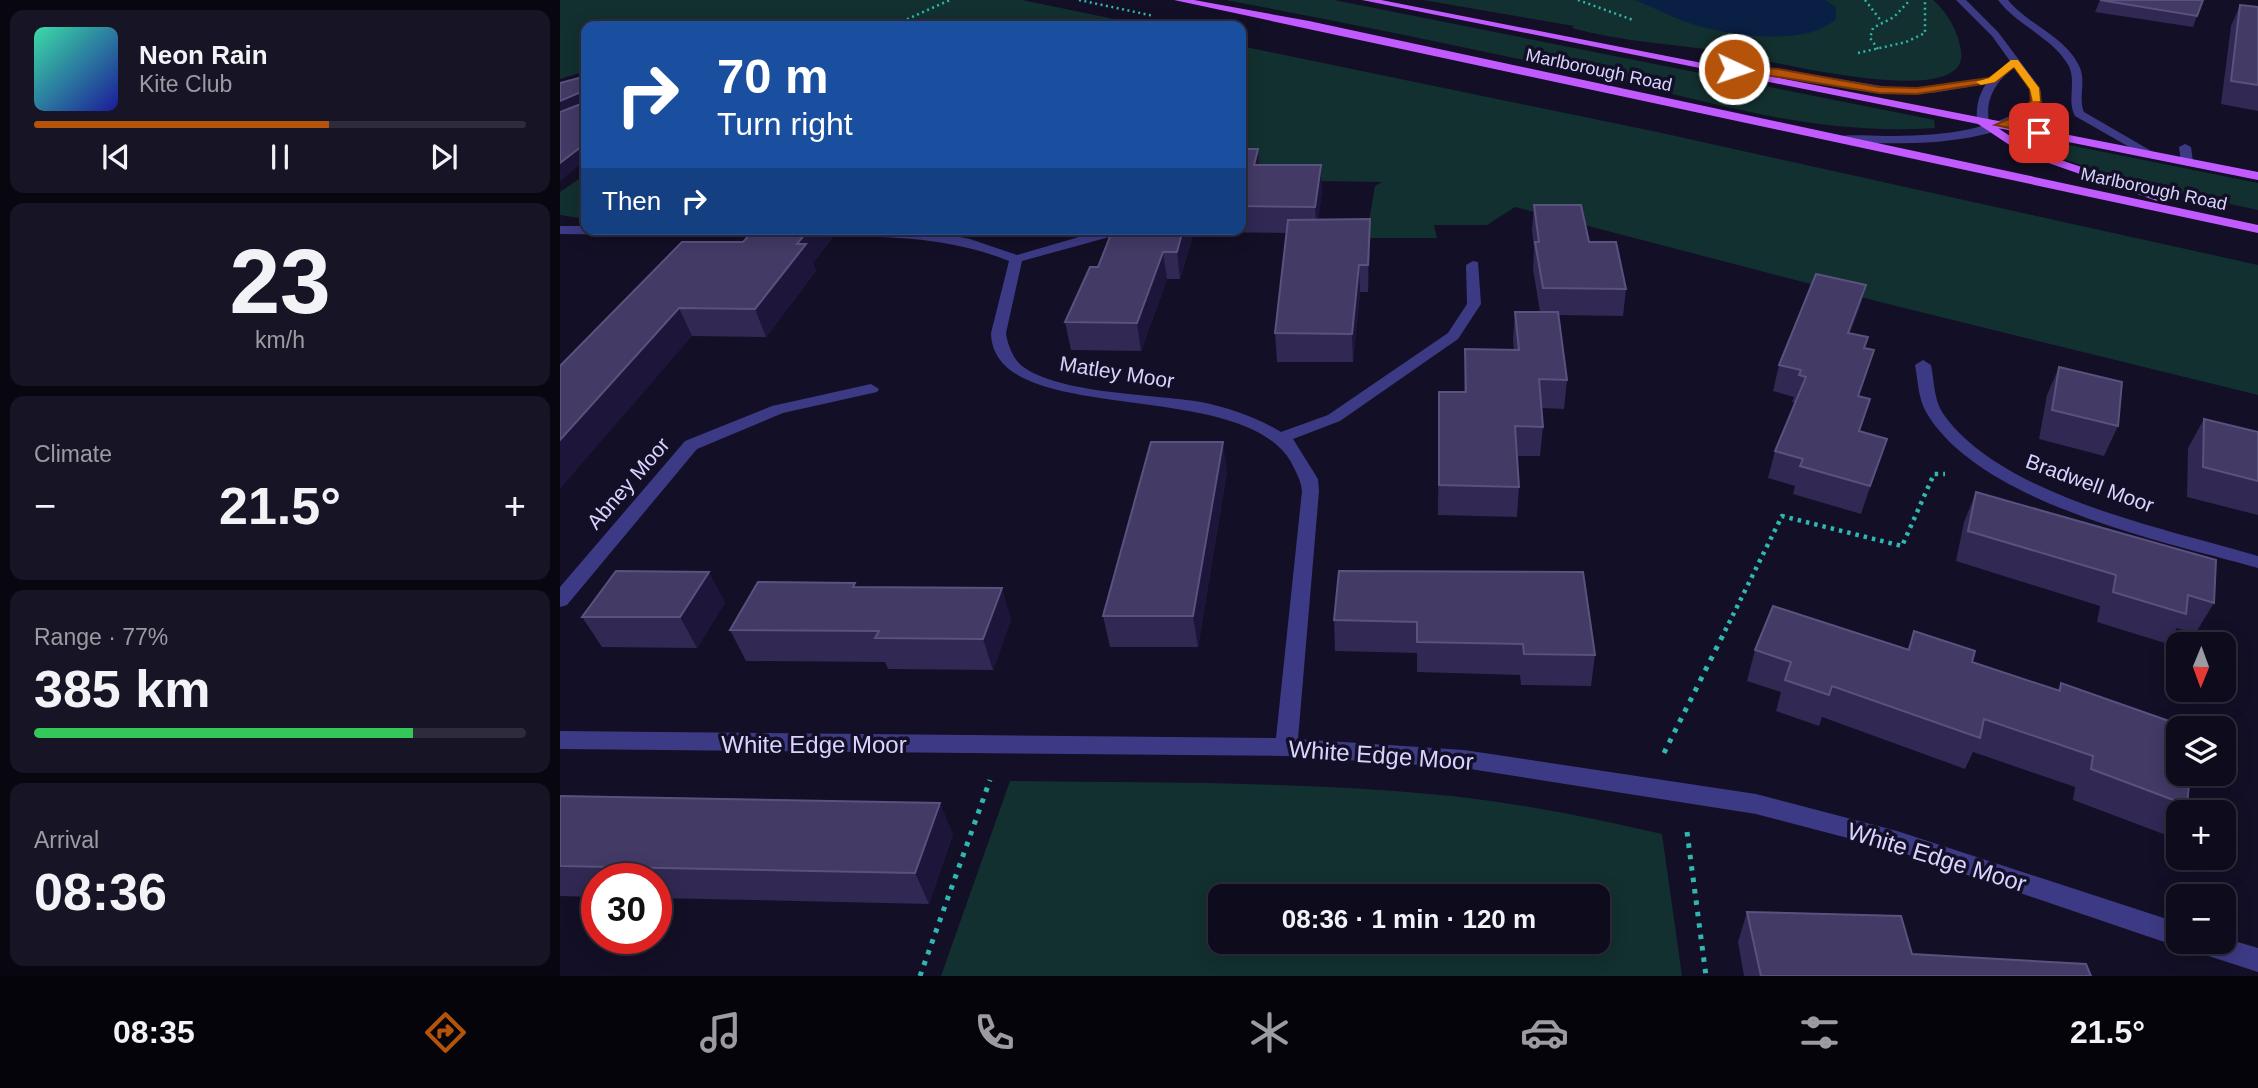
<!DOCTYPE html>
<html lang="en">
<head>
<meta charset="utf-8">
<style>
  :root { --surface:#0e0b1c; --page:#171425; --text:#f1f3f6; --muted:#9b9ba3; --line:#2e2b3b; --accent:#b45309 }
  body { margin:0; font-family:Arial,sans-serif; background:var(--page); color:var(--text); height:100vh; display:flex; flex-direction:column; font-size:26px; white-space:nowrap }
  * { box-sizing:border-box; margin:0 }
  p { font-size:23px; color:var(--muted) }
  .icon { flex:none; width:38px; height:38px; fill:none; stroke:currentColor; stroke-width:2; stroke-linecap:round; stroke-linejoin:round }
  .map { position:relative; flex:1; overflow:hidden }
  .sheet { display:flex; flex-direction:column; gap:10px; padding:10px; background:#08060f; width:560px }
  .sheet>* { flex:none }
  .guide { position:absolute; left:21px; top:21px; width:665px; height:214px; border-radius:14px; box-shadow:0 4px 18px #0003,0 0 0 2px var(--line); background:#1a4fa0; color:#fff; overflow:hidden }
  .needle { width:46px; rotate:181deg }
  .tools { position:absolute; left:1606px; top:632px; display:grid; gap:14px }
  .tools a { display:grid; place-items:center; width:70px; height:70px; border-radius:14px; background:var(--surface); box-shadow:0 4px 18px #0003,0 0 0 2px var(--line); font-size:35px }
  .speed { position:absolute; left:21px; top:863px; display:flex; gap:14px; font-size:35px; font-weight:700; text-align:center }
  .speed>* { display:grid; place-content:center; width:91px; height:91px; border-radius:50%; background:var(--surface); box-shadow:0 4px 18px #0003,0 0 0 2px var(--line); line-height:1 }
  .speed .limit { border:10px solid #d22; background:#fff; color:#111 }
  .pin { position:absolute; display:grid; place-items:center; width:60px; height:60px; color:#fff; margin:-30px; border-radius:14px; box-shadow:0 4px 10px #0006 }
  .me { position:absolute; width:77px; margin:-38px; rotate:93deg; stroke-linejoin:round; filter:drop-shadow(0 0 5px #0008) }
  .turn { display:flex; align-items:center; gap:24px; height:147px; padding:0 21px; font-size:32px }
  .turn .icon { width:91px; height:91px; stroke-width:2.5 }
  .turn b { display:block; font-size:49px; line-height:60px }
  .then { display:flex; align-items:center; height:66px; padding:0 21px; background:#0003; gap:14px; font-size:26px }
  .big { font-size:52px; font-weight:700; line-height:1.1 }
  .sheet .tile { flex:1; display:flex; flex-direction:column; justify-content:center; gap:10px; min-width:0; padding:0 24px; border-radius:14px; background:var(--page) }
  .sheet .dial { align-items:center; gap:0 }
  .dial b { font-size:91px; line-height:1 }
  .song { display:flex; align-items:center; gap:21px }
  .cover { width:84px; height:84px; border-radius:10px; background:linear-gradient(135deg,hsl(160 70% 55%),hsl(240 70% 35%)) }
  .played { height:7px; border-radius:4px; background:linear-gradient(90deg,var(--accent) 60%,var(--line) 60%) }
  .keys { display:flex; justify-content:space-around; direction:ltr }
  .heat { display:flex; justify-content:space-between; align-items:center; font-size:38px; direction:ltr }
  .charge { height:10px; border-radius:5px; background:linear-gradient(90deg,#34c759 77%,var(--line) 0) }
  .trip { position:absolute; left:648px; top:884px; width:402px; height:70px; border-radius:14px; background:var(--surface); box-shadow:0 4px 18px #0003,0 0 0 2px var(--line); font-weight:700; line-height:70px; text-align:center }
  .menu { display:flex; height:112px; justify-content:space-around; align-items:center; background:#06040b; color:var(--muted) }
  .menu .icon { width:49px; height:49px }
  .menu .selected { color:var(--accent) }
  .menu b { font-size:32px; color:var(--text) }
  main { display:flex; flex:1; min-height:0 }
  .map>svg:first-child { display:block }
  .green { fill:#12302f; fill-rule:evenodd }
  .water { fill:#0a1f44 }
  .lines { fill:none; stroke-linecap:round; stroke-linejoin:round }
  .path-far2 { stroke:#2fb8b0; stroke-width:2.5; stroke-dasharray:2 3.5; stroke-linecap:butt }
  .path-far1 { stroke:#2fb8b0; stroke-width:4.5; stroke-dasharray:3.5 5; stroke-linecap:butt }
  .path { stroke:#2fb8b0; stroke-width:5; stroke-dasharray:4.5 7; stroke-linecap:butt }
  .minor { fill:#3d3a85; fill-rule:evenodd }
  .major { fill:#c25bff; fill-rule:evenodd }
  .wall { fill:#312854 }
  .shaded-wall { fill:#1d163a }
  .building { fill:#433a66; stroke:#5a527e; stroke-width:2 }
  .route { fill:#b45309; stroke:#753606; stroke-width:2 }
  .slow { fill:#f59e0b }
  .labels { text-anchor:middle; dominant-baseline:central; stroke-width:7; stroke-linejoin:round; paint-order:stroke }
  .far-street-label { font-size:18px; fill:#d9d4ff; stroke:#130f26 }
  .street-label { font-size:21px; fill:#d9d4ff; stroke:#130f26 }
  .near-street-label { font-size:24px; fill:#d9d4ff; stroke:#130f26 }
</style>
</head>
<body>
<main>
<section class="sheet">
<div class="tile">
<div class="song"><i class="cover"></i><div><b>Neon Rain</b><p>Kite Club</p></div></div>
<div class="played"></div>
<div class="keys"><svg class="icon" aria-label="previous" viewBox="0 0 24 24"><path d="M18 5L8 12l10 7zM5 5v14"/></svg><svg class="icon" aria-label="pause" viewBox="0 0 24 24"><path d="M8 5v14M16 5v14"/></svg><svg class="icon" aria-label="next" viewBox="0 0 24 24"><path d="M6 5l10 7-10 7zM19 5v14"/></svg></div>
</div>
<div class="tile dial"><b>23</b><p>km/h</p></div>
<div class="tile"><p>Climate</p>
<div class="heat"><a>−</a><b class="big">21.5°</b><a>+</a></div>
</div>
<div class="tile"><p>Range · 77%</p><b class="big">385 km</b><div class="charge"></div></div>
<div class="tile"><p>Arrival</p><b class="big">08:36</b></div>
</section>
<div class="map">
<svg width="1698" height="976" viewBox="0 0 1698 976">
  <rect width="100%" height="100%" fill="#130f26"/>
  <g class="green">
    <path d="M0 0H462L588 26H26V71L0 79Z"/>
    <path d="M666 0H774L1370 119 1374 120 1375 128C1253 136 1157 103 1041 77 917 49 791 24 666 0Z"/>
    <path d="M863 0H1373C1388 13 1398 31 1401 51 1412 115 1195 57 1165 52 1114 44 1062 42 1012 28L1014 26Z"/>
    <path d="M681 46 1102 133 1698 265V395L1328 304 955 207 927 225H874L877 238H806L815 186 822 182 754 181 681 163Z"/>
    <path d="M1504 144 1698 183V210L1581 185 1488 154Z"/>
    <path d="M26 174V219L0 215V192Z"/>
    <path d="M450 781C597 783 746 781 892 796 963 804 1032 818 1102 834L1122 976H381ZM660 896H1038V942H660Z"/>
  </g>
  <path class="water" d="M1075 0H1265L1276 7V19C1245 48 1166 35 1129 23 1111 17 1093 7 1075 0Z"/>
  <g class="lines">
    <g class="path-far2">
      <path d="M519 0 594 16"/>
      <path d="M1018 0 1073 20"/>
      <path d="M1305 0 1322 22"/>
      <path d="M332 26 390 0"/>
      <path d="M1318 49 1310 38 1313 28 1334 17 1350 0"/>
      <path d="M1298 53 1346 42 1365 33V0"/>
    </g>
    <path class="path-far1" d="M1165 631 1222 516 1342 546 1374 474H1385"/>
    <g class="path">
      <path d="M1104 753 1166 629"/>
      <path d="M1127 832 1146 976"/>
      <path d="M360 976 430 780"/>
    </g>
    <g class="minor">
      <path d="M1396 0H1406L1438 32 1477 84 1481 92 1480 106C1437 149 1337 144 1280 142L1274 139 1276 137C1291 134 1309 136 1324 136 1375 136 1427 133 1470 105L1471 92 1454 67C1436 82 1425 98 1429 122L1423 125 1417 122C1416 108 1418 96 1426 84L1372 93H1328L1218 75 1152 71 1147 68 1152 65 1218 69 1328 87H1372L1431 77 1450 61 1432 36Z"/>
      <path d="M1438 0H1448C1468 25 1507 37 1520 68 1526 83 1518 98 1524 112L1593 152V156H1585L1515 116C1506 99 1518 80 1507 63 1491 37 1457 25 1438 0Z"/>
      <path d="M1625 144 1631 147 1633 162 1627 166 1621 162 1619 147Z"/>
      <path d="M0 226H26V229H221L223 232 216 236 0 234Z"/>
      <path d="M242 229H336L380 233 410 239 457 255 543 230H553V236L462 261 446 333C447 343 453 359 462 366 499 394 593 394 641 402 670 408 696 417 721 432L768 415 888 333 907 304 906 265 913 261 918 262 921 304 898 339 780 421 733 439 758 479 759 491 738 739 904 750 1196 794 1337 831 1619 923V942H1664V938L1698 948V972L1630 950 1627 944 1619 947 1337 851 1196 814 904 768 726 756 0 749V731L716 738 742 491C741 480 736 472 731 462 681 375 433 430 431 333L449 261C384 235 316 236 247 236L242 235Z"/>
      <path d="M1363 360 1371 365C1374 380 1374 399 1382 412 1439 496 1604 528 1698 556V568C1602 541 1419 503 1366 412 1358 398 1358 380 1355 365Z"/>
      <path d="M311 384 319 389 317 392 223 413 137 449 7 605 0 607V587L125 441 212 406Z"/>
    </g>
    <g class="major">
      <path d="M614 0H634L749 21 1698 225V233Z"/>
      <path d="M802 0H821L1698 172V180L1438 128 1471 150 1604 195 1606 198 1600 202 1463 154 1418 124Z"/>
    </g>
  </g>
  <g class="wall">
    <path d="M1540 0 1637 16 1633 27 1535 12Z"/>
    <path d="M1680 5 1698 7V111L1661 104 1671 26Z"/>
    <path d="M681 149 699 165 762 190 758 220 810 219V246L808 292H800L793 362H717L715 333 727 233 634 232 620 279H607L581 351 511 350 505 322 538 267 553 229H681Z"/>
    <path d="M974 205 1029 242 1066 289 1063 316 998 315 1007 380 1004 409 981 408 983 427 980 456H957L959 487 957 517 878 515 879 392H904L905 349 954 350 953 340 955 312H980L973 269 974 248 972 231Z"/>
    <path d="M195 229H269L272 238 253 263 256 271 206 337 132 336 0 366 183 242Z"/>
    <path d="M1306 285 1299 310 1290 333 1305 348 1314 350 1299 396 1300 431 1318 466 1301 514 1233 494 1235 486 1208 478 1215 451 1235 403 1232 402 1234 397 1213 391 1219 365Z"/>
    <path d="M1499 367 1558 426 1544 456 1479 439 1487 395Z"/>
    <path d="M1644 419 1698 432V515L1627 497 1628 448Z"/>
    <path d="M667 471 638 647H550L543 616Z"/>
    <path d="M1416 492 1654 603 1635 634 1617 628 1608 644 1537 622 1540 606 1396 561 1404 522Z"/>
    <path d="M779 571 1035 655 1031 686 961 685 960 675 857 672V653L775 651 774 620Z"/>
    <path d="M297 587 451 619 433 670 328 669 325 662 186 661 170 630Z"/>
    <path d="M165 602 137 648 42 647 22 617Z"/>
    <path d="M1354 631 1412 662 1497 691 1501 683 1627 805 1622 812H1619V816L1606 835 1513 800 1515 787 1413 752 1405 769 1262 717 1259 726 1216 711 1221 692 1187 681 1195 650H1347Z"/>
    <path d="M0 796 393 834 369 904 96 898V878H37V897L0 896Z"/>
    <path d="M1187 912 1352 954 1531 976H1184L1178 942Z"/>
  </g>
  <g class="shaded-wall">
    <path d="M21 92 26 104 0 116V101Z"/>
    <path d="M26 143V160L0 181V163Z"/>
    <path d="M698 149 700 174 694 165Z"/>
    <path d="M761 165 762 190 757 233 755 207Z"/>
    <path d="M810 219V246L808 292V265Z"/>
    <path d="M249 229H269L272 238 253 263 256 271 206 337 195 309 237 244Z"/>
    <path d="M623 229H633L634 232 620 279 617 252Z"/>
    <path d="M603 252 607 279 581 351 577 323Z"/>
    <path d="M799 265 800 292 793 362 792 334Z"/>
    <path d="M1306 285 1299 310 1280 359 1288 333Z"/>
    <path d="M119 308 132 336 0 489V440Z"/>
    <path d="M1314 350 1306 376 1290 423 1298 396Z"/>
    <path d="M1310 399 1302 426 1290 458 1299 431Z"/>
    <path d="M1327 439 1318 466 1301 514 1310 486Z"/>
    <path d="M663 442 667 471 638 647 633 616Z"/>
    <path d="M149 572 165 602 137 648 120 617Z"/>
    <path d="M442 588 451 619 433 670 423 639Z"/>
    <path d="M380 803 393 834 369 904 355 873Z"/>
  </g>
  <g class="building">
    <path d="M1540 0H1643L1637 16Z"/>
    <path d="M1680 5 1698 7V85L1671 81Z"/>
    <path d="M26 76V143L0 163V112L21 104V92L0 101V83Z"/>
    <path d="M681 149H698L694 165H761L755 207 681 206Z"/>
    <path d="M974 205H1021L1029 242H1056L1066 289 983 288 975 242H979Z"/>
    <path d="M810 219 808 265H799L792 334 715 333 728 220Z"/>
    <path d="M195 229H249L237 244H246L195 309 119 308 0 440V366L122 242H183Z"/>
    <path d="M553 229H623L617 252H603L577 323 505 322 530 267H538Z"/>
    <path d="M1256 274 1306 285 1288 333 1308 337 1304 348 1314 350 1298 396 1310 399 1299 431 1327 439 1310 486 1240 466 1243 459 1215 451 1246 377 1239 375 1241 370 1219 365Z"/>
    <path d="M955 312H998L1007 380 979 379 983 427 955 426 959 487 879 485V392H906L905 349 959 350Z"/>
    <path d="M1499 367 1562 382 1558 426 1492 410Z"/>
    <path d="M1644 419 1698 432V481L1643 467Z"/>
    <path d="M591 442H663L633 616H543Z"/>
    <path d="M1416 492 1656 560 1654 603 1628 595 1626 614 1553 592 1556 575 1408 531Z"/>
    <path d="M56 571 149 572 120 617H22Z"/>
    <path d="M779 571 1023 572 1035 655 964 654 963 644 857 642V622L774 620Z"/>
    <path d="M198 582 295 583 293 587 442 588 423 639 315 638 319 631 170 630Z"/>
    <path d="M1213 606 1349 650 1354 631 1415 651 1412 662 1500 691 1501 683 1629 728H1619V774H1630L1627 805 1531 769 1533 756 1424 719 1420 738 1272 686 1269 695 1225 680 1231 662 1195 650Z"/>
    <path d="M0 796 380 803 355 873 0 866Z"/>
    <path d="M1187 912 1341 916 1352 954 1526 964 1531 976H1201Z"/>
  </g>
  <path class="route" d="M1455 60 1479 88 1481 102 1465 120 1452 124 1483 131V135L1435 125 1458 115 1471 101 1470 89 1454 67 1435 82 1357 94 1319 93 1169 69 1174 66 1218 69 1319 87 1357 88 1429 78Z"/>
  <path class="slow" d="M1451 60H1458L1479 88 1480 101H1473L1470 89 1454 67 1435 82 1421 85 1416 82 1429 78Z"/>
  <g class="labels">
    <g class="far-street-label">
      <text transform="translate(1039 70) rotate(12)">Marlborough Road</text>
      <text transform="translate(1594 189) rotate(12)">Marlborough Road</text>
    </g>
    <g class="street-label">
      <text transform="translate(557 372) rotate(9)">Matley Moor</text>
      <text transform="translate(68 483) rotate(-49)">Abney Moor</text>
      <text transform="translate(1530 483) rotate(20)">Bradwell Moor</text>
    </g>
    <g class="near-street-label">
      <text x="254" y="744">White Edge Moor</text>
      <text transform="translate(821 755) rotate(4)">White Edge Moor</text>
      <text transform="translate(1377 857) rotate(17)">White Edge Moor</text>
    </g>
  </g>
</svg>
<div class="tools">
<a><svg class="needle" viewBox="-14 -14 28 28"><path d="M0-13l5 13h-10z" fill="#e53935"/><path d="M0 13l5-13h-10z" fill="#9b9ba3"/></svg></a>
<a><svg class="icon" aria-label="layers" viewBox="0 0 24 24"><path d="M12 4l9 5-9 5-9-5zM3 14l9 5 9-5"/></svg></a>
<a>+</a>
<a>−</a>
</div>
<div class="speed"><div class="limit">30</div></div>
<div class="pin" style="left:1479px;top:133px;background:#d93025"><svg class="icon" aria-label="arrive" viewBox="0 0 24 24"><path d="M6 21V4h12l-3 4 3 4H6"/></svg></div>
<svg class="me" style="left:1174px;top:69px" viewBox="-20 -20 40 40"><circle r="17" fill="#b45309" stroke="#fff" stroke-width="3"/><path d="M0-11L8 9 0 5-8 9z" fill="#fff"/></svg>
<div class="trip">08:36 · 1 min · 120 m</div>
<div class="guide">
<div class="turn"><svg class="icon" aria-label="right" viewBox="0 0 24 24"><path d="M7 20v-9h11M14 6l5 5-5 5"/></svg><div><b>70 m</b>Turn right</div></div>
<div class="then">Then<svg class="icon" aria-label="right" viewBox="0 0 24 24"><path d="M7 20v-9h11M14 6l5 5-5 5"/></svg></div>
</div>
</div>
</main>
<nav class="menu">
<b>08:35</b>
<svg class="icon selected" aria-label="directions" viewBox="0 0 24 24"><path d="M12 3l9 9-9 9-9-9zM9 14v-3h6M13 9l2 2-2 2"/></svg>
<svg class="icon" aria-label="music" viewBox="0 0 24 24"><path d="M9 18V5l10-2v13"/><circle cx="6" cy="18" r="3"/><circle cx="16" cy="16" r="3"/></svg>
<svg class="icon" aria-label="phone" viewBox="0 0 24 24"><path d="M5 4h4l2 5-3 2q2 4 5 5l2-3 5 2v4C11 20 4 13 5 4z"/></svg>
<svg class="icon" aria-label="climate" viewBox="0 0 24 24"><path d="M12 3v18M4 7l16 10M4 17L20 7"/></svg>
<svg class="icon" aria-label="car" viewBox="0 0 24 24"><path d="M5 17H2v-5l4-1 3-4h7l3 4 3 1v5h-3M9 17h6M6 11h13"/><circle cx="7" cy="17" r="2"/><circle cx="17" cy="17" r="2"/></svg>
<svg class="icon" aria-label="filters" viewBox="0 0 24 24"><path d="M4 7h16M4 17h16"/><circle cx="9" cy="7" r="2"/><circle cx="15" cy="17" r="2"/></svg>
<b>21.5°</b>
</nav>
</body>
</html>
